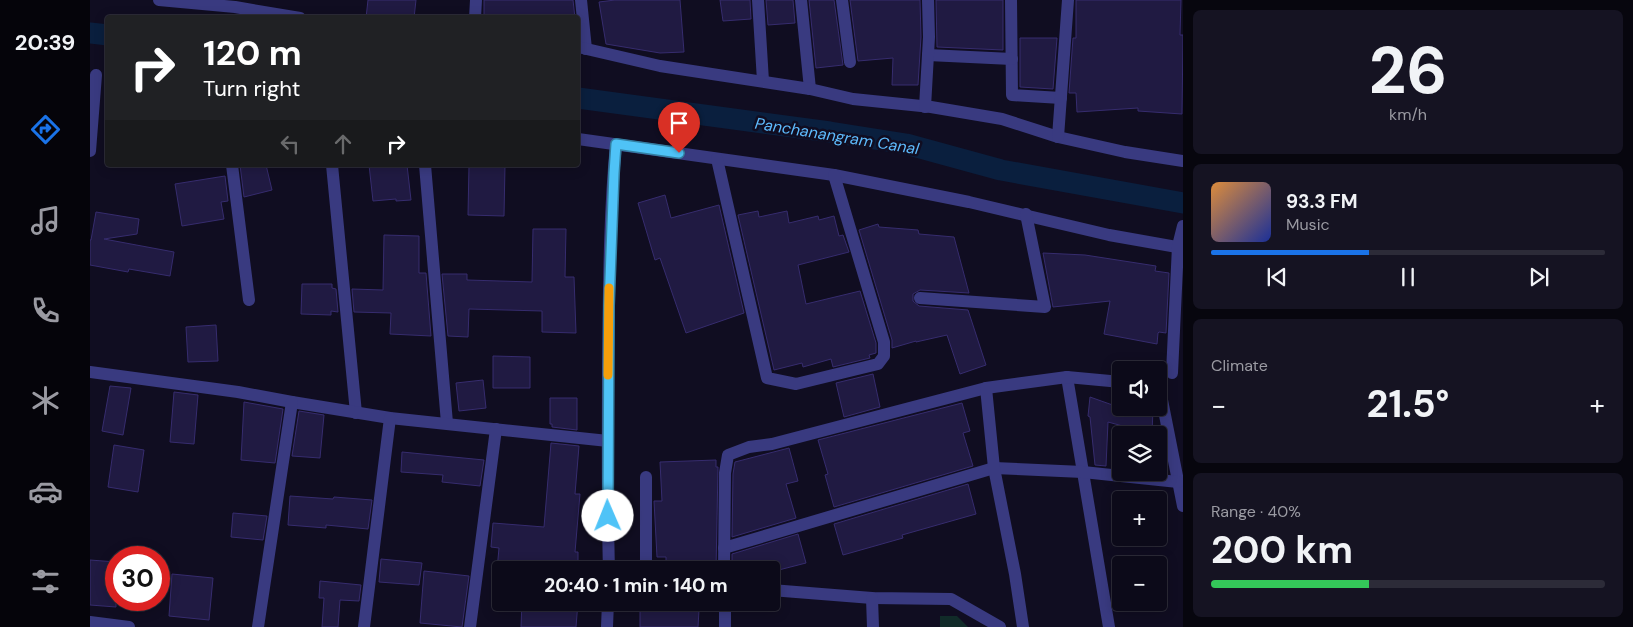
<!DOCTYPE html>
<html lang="en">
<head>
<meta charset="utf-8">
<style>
  :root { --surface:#0c0a19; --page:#151322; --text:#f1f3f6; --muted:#9a9aa2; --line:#2c2b38; --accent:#1a73e8 }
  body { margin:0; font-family:"DM Sans",sans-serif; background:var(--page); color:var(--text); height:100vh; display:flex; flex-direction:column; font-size:19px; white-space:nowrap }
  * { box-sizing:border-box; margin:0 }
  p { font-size:16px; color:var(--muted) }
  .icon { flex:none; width:28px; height:28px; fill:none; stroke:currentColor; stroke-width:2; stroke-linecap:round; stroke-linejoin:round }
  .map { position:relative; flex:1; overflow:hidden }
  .drawer { display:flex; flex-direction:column; gap:10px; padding:10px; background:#07060e; width:450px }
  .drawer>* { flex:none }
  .guide { position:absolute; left:15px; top:15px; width:475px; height:152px; border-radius:5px; box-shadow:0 2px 12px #0003,0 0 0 1px var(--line); background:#202124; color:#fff; overflow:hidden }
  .tools { position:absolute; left:1022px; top:361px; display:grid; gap:10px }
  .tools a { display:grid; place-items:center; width:55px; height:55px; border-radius:5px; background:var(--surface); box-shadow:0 2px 12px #0003,0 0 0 1px var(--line); font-size:25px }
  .speed { position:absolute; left:15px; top:546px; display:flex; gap:10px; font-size:25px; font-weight:700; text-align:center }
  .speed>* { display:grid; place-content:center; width:65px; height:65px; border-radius:50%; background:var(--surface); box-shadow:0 2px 12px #0003,0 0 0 1px var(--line); line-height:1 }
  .speed .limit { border:8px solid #d22; background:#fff; color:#111 }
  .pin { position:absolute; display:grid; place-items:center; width:42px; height:42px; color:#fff; margin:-51px -21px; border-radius:50% 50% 50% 0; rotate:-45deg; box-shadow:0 0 5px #0007 }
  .pin .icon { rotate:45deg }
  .me { position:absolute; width:55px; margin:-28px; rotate:359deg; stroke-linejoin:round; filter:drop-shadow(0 0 4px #0008) }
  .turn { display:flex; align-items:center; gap:18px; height:105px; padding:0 15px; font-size:22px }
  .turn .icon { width:65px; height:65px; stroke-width:2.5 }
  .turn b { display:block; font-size:35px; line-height:42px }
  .lanes { display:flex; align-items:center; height:48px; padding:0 15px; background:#0003; justify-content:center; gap:25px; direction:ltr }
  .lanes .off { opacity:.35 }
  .big { font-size:38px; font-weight:700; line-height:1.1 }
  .drawer .tile { flex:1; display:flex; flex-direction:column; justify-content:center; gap:8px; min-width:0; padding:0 18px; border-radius:8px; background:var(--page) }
  .drawer .dial { align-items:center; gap:0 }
  .dial b { font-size:65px; line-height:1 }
  .song { display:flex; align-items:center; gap:15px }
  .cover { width:60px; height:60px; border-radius:8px; background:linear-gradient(135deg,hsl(30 70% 55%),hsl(230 70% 35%)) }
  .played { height:5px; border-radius:2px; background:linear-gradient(90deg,var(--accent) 40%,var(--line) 40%) }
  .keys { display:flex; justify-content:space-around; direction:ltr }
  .heat { display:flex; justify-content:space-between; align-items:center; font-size:28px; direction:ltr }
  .charge { height:8px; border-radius:4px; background:linear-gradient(90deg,#34c759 40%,var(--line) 0) }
  .trip { position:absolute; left:402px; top:561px; width:288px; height:50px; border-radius:5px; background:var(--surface); box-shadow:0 2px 12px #0003,0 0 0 1px var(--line); font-weight:700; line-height:50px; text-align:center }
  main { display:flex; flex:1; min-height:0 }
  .tab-bar { display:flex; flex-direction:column; width:90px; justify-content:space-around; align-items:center; background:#05040a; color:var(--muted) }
  .tab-bar .icon { width:35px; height:35px }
  .tab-bar .active { color:var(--accent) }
  .tab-bar b { font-size:22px; color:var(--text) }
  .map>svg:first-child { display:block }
  .green { fill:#112b29 }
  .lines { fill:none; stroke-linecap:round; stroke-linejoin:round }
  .canal { stroke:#0a1f3e; stroke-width:21 }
  .building { fill:#201a42; stroke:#362c6e }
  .minor { stroke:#393a80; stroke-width:12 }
  .route-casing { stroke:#337fa1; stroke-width:12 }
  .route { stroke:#4fc3f7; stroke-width:9 }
  .slow { stroke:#f59e0b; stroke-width:9 }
  .labels { text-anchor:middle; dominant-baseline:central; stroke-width:5; stroke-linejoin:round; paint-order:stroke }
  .water-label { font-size:16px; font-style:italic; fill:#5ebbfd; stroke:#100d21 }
</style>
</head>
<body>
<main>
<nav class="tab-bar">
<b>20:39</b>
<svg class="icon active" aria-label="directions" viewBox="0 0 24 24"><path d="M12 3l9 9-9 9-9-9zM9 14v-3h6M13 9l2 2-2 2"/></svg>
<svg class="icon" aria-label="music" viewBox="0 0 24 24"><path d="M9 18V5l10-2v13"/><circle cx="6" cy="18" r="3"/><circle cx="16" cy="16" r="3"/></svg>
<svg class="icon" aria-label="phone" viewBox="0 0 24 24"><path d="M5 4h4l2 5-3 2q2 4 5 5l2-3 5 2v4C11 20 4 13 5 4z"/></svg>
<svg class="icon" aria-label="climate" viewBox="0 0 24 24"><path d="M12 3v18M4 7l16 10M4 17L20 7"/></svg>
<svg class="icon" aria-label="car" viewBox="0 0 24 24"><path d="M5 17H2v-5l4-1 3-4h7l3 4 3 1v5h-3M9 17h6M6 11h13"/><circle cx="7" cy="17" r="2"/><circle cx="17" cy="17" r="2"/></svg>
<svg class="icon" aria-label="filters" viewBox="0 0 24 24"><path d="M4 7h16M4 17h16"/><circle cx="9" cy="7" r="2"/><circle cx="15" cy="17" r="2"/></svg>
</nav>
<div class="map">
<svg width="1093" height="627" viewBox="0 0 1093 627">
  <rect width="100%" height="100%" fill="#100d21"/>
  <path class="green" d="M850 616H867L878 627H850Z"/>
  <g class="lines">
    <g class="canal">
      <path d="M0 33 18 35"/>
      <path d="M488 98 740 132 816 144 911 170 1093 203"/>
    </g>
  </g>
  <g class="building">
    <path d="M278 0H326L324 18H276Z"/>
    <path d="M394 0H483L485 18H445V15L394 17Z"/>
    <path d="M525 0H590L594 52 570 53 516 44 509 2Z"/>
    <path d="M630 0H660L661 19 633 21Z"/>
    <path d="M676 0H703L705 23 678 25Z"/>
    <path d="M719 0H744L753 65 726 68Z"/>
    <path d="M760 0H830L831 37 828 85H802L803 58 768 61Z"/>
    <path d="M846 0H913V50L847 47Z"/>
    <path d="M986 0H1091L1090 35H1093L1092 114 1048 111V108L987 112 986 93H979L983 38H986Z"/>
    <path d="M930 38H967L963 89 930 87Z"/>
    <path d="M150 165H176L182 190 154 197Z"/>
    <path d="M279 165H317L321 200 306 201V199L283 201Z"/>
    <path d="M379 165H415L414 216 378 215Z"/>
    <path d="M135 176 138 201 131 202 134 219 92 226 85 184Z"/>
    <path d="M575 195 581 218 629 205 654 313 596 333 570 258 565 260 548 203Z"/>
    <path d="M668 211 669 217 697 211 699 223 728 216 729 220 744 216 749 236 753 235 759 252 708 265 716 304 770 291 786 343V353L779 355 780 358 743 367 741 359 713 367 712 363 684 370 648 215Z"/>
    <path d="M6 212 49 219 47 234 14 239 84 252 80 276 39 269 38 272 0 265V240H1Z"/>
    <path d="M788 224 789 227 828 230 829 234 864 237 879 293 830 290 823 294V301L829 306 878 310 896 365 870 374 857 335 826 342V341L802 348V340L769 230Z"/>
    <path d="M443 229H476L475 277H484L486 333 452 332V311L379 309 378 337 358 336 352 274H377V280L442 282Z"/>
    <path d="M294 235 329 236V273H336L341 336 300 334 301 313 264 312 262 289 293 290Z"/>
    <path d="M953 253 995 255 1066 266 1065 271 1079 273 1076 333 1069 332 1068 333 1067 344 1014 334 1020 301 963 307Z"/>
    <path d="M212 284H242V288L246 289 248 312 241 311V315L211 314Z"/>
    <path d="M126 325 128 361 98 362 96 327Z"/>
    <path d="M403 356 440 357V388H403Z"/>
    <path d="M783 374 790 407 754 417 746 383Z"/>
    <path d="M393 380 396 408 369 411 366 383Z"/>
    <path d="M20 386 41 388 33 435 12 431Z"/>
    <path d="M84 392 108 395 104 444 80 442Z"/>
    <path d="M1000 397 1031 408 1063 409 1062 434 1018 422 1016 466 1005 465 1000 417 998 416Z"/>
    <path d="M460 398H487V430L462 427V424H460Z"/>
    <path d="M154 402 193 409 185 463 151 460Z"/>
    <path d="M872 403 880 431 873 433 883 466 744 507 735 475 738 474 728 440Z"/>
    <path d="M209 411 234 415 230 458 202 456Z"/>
    <path d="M461 443 489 446 485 494H490L485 552H488V570H407L409 548 401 547 403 523 454 527Z"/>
    <path d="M24 445 54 450 48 492 18 487Z"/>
    <path d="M699 448 708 481 696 484 706 518 642 537 643 474 645 462Z"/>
    <path d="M312 452 394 460 390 486 352 482 353 475 311 472Z"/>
    <path d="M626 460V467H628L626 570H590V562L576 563V557H567L564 501H572L570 462Z"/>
    <path d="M878 484 886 514 812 535 813 538 753 555 744 524Z"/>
    <path d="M200 496 243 499 244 497 282 500 278 529 236 525V528L198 525Z"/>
    <path d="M143 513 177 516 173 540 141 537Z"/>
    <path d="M708 534 716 563 681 572V570H642V554Z"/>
    <path d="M291 559 332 563 329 585 289 582Z"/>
    <path d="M0 560 26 562V607L0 605Z"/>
    <path d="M334 571 379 576 372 627 330 623Z"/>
    <path d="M82 574 123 578 119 620 79 616Z"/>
    <path d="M230 581 271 585 269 601 250 600 248 627H232L234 598H229Z"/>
    <path d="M432 602H488L486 627H431Z"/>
    <path d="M550 610H609L608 627H550Z"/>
  </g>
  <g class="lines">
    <g class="minor">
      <path d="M69 0 145 7 210 18"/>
      <path d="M491 0 496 49"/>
      <path d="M668 0 673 81"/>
      <path d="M711 0 720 89"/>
      <path d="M752 0 760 62"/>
      <path d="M921 0 922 95 971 98"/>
      <path d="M385 18 386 0"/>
      <path d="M488 47 570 66 720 89 763 99 841 107 912 119 968 137 1035 152 1093 161"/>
      <path d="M838 55 922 59"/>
      <path d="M835 107 839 37 838 0"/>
      <path d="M968 137 978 0"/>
      <path d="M488 139 744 175 879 202 1019 235 1093 248"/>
      <path d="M0 151 6 75"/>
      <path d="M627 159 677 378 706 384 788 364 794 356V342L744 175"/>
      <path d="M142 165 159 300"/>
      <path d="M242 165 266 413"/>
      <path d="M335 165 357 423"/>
      <path d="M830 298 955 307 936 214"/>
      <path d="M0 372 148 392 202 402 300 418 518 441"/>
      <path d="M1082 373 1088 246 1093 226"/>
      <path d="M977 377 1019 627"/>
      <path d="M1069 385 1093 506"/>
      <path d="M634 548 904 468 993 472 1088 482"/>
      <path d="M519 570C517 502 518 433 518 365 519 291 519 217 526 144"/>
      <path d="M556 570V477"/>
      <path d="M634 570 635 473 638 455 659 447 682 444 896 388"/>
      <path d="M681 590 782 598 861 599 910 627"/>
      <path d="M782 598 783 627"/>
      <path d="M635 602V627"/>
      <path d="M0 622 39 627"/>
      <path d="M168 627 202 402"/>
      <path d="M274 627 300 418"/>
      <path d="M380 627 406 429"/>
      <path d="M517 627 518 602"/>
      <path d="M933 627 925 574 904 468 896 388 977 377 1031 382"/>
    </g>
  </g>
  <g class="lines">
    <g class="route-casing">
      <path id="route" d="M518 516 519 306 524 173 526 144 589 153"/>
    </g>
    <use href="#route" class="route"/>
    <path class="slow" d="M518 375 519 288"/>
  </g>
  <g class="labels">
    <g class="water-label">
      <text transform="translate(747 136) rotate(9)">Panchanangram Canal</text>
    </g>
  </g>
</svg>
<div class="tools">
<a><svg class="icon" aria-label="sound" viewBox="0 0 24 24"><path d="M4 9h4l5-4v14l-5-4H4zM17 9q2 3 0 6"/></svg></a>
<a><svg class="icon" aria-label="layers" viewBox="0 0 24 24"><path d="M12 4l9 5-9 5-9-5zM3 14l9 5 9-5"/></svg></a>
<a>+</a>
<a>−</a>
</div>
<div class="speed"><div class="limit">30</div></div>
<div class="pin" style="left:589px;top:153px;background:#d93025"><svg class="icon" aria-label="arrive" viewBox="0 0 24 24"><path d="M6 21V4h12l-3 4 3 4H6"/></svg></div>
<svg class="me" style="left:518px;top:516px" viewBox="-20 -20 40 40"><circle r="19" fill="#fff"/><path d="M0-13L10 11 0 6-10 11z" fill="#4fc3f7"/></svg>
<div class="trip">20:40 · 1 min · 140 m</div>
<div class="guide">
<div class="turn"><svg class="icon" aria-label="right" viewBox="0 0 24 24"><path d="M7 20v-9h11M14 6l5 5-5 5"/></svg><div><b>120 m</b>Turn right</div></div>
<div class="lanes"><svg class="icon off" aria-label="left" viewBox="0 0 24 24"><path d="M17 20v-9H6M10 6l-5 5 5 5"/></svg><svg class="icon off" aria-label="ahead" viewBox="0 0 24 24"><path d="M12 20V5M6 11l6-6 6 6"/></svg><svg class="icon" aria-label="right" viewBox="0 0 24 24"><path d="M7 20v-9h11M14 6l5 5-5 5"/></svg></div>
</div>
</div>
<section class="drawer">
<div class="tile dial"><b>26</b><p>km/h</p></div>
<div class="tile">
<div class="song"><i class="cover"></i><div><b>93.3 FM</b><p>Music</p></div></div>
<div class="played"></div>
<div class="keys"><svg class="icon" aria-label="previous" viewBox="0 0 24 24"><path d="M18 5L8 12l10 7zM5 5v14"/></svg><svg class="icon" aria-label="pause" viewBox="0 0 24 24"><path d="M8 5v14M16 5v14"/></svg><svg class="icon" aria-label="next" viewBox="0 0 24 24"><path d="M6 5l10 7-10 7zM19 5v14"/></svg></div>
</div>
<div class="tile"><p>Climate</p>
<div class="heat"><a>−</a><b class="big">21.5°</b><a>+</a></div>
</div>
<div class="tile"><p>Range · 40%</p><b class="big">200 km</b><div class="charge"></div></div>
</section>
</main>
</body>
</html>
